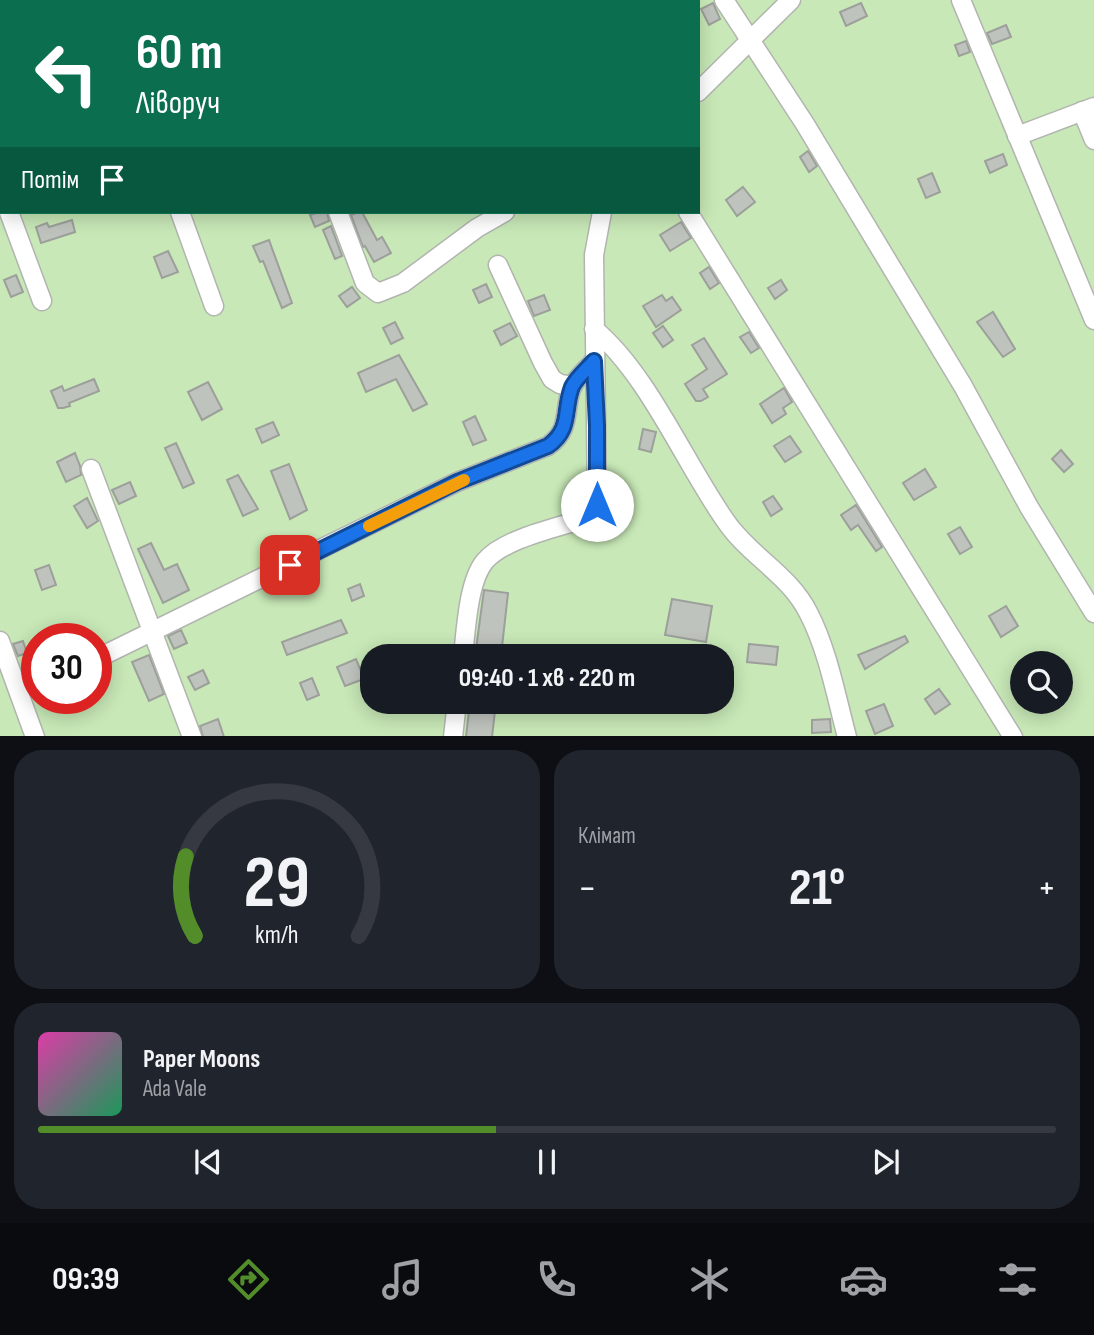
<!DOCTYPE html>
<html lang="uk">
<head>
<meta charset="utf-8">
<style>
  :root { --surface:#171b24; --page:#20242c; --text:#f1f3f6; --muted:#9ea1a6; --line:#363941; --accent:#538d2a }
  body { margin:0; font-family:"Sofia Sans Condensed",sans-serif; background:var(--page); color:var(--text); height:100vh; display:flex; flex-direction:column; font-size:26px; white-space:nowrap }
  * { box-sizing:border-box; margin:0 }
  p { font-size:23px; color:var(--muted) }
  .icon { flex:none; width:38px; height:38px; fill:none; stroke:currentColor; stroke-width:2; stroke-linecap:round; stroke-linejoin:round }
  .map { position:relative; height:736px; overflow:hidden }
  .side { display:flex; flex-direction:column; gap:14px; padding:14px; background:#0d0f14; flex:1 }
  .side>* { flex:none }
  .banner { position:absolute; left:0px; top:0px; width:700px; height:214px; box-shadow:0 4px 18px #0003; background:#0b6e4f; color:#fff; overflow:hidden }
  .fabs { position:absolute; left:1010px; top:651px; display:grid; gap:14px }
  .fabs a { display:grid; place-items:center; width:63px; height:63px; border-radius:50%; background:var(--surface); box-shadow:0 4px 18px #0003; font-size:35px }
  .speed { position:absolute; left:21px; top:623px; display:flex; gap:14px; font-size:35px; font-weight:700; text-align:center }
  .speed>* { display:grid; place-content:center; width:91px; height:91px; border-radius:50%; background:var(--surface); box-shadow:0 4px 18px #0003; line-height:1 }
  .speed .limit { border:10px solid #d22; background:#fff; color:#111 }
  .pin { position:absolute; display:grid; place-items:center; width:60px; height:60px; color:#fff; margin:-30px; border-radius:14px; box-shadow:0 4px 10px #0006 }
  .me { position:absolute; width:77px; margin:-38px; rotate:0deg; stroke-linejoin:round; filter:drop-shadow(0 0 5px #0008) }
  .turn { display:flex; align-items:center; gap:24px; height:147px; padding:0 21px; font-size:32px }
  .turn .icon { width:91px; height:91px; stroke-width:2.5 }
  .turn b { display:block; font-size:49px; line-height:60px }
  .then { display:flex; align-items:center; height:66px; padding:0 21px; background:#0003; gap:14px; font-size:26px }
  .big { font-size:52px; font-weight:700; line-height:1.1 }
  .side .tile { flex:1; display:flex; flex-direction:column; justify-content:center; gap:10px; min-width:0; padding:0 24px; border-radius:28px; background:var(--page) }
  .side .dial { align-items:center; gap:0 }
  .dial svg { height:182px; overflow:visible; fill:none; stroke:var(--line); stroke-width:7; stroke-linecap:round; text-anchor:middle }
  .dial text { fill:var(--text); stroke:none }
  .song { display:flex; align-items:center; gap:21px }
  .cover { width:84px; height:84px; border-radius:10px; background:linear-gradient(135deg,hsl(320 70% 55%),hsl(150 70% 35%)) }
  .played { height:7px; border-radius:4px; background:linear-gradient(90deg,var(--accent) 45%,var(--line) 45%) }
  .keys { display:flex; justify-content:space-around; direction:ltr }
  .heat { display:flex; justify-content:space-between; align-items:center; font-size:38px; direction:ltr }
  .side .tiles { flex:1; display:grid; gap:14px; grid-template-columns:1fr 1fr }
  .tile:last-child { grid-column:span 2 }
  .trip { position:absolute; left:360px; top:644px; width:374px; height:70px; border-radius:28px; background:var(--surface); box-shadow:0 4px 18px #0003; font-weight:700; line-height:70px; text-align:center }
  .tab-bar { display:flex; height:112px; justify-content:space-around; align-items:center; background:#090b0e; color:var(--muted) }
  .tab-bar .icon { width:49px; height:49px }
  .tab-bar .on { color:var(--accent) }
  .tab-bar b { font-size:32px; color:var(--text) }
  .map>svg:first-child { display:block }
  .green { fill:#c8e8b7; fill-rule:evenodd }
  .building { fill:#bfc3bd; stroke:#9c9f9a; stroke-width:2 }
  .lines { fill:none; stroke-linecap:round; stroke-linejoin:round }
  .street-casing { stroke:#b1b5af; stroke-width:21 }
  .street { stroke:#fff; stroke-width:18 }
  .route-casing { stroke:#114b97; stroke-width:18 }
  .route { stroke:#1a73e8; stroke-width:12 }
  .slow { stroke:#f59e0b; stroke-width:12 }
</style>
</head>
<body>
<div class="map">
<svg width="1094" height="737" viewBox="0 0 1094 737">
  <rect width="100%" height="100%" fill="#f4f8f2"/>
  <path class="green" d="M0 0H1094V736H0ZM2 2H698V212H2ZM37 639H96V698H37ZM373 656H723V702H373ZM1022 663H1060V702H1022Z"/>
  <g class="building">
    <path d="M713 3 720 19 709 25 701 9Z"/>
    <path d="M861 3 867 16 846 26 840 12Z"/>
    <path d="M1006 25 1011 37 992 44 987 33Z"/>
    <path d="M966 41 970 52 959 56 955 45Z"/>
    <path d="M808 151 817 166 809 172 800 157Z"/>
    <path d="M1003 154 1007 165 990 173 985 161Z"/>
    <path d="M932 173 940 192 926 198 918 179Z"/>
    <path d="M743 187 755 202 737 216 726 200Z"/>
    <path d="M319 212H327L329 221 315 227 310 215Z"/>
    <path d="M358 212H362L377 240 382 237 391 253 374 262 365 246 363 247 351 215Z"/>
    <path d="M72 220 75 232 41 243 36 227 47 223 49 227Z"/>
    <path d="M681 222 691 238 670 251 660 235Z"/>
    <path d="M331 226 342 256 335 259 323 230Z"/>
    <path d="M269 240 292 303 282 308 263 261 260 262 253 246Z"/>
    <path d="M168 251 178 272 162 278 154 257Z"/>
    <path d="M709 267 719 283 710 289 700 273Z"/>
    <path d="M16 275 23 292 11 297 4 280Z"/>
    <path d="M781 280 787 290 775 299 768 288Z"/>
    <path d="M486 284 492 297 479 303 473 290Z"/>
    <path d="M352 287 360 298 347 307 339 296Z"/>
    <path d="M544 295 550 310 534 316 528 301Z"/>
    <path d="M662 295 666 301 672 297 681 310 656 327 643 306Z"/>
    <path d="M993 312 1015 349 1003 357 977 322Z"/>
    <path d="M395 322 403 338 391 344 383 328Z"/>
    <path d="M510 323 517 336 501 345 494 331Z"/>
    <path d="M663 326 673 340 663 347 653 333Z"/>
    <path d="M749 332 759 348 751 353 740 337Z"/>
    <path d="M704 338 727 374 703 389 708 397 701 401H696L685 384 707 369 692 345Z"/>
    <path d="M399 355 427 404 413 411 396 379 366 392 358 373Z"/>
    <path d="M94 379 99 391 69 403 70 406 63 408H58L51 391 62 386 64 391Z"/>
    <path d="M208 382 222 409 202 420 188 392Z"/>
    <path d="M784 388 792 402 783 408 786 414 772 423 760 404Z"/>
    <path d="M475 416 486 440 473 445 463 422Z"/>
    <path d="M273 422 279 435 262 443 256 429Z"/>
    <path d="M643 429 656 432 651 452 639 449Z"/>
    <path d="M790 436 801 452 785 462 774 446Z"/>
    <path d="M176 443 194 483 183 488 165 448Z"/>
    <path d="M1061 450 1073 464 1064 472 1052 459Z"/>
    <path d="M75 453 80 466 81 475 66 482 57 462Z"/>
    <path d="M289 464 307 510 290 519 271 471Z"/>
    <path d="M925 469 936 487 914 500 903 483Z"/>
    <path d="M238 475 258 509 243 516 227 480Z"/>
    <path d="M130 482 136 496 119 504 112 490Z"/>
    <path d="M773 496 782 509 771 516 763 502Z"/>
    <path d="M87 498 98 521 87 528 74 506Z"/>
    <path d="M856 505 882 547 876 551 858 525 851 530 841 515Z"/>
    <path d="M960 527 972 547 960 554 948 534Z"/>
    <path d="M151 543 164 570 177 564 189 590 163 603 138 549Z"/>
    <path d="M49 565 56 585 42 590 35 570Z"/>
    <path d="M360 584 364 596 352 601 348 589Z"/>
    <path d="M484 590 508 593 501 656H475Z"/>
    <path d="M672 599 712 606 706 642 665 635Z"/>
    <path d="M1006 606 1018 626 1001 637 989 616Z"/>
    <path d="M341 620 347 633 287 655 282 642Z"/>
    <path d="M181 630 187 643 174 649 168 636Z"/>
    <path d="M905 636 908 642 865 669 858 655Z"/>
    <path d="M23 641 27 653 18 656 13 644Z"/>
    <path d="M749 644 778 647 776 665 747 662Z"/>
    <path d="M149 655 164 694 149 701 132 662Z"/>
    <path d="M356 659 364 679 345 686 337 667Z"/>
    <path d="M203 670 209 683 195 690 188 677Z"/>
    <path d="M312 678 319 695 307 700 300 683Z"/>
    <path d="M939 689 950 704 935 714 925 699Z"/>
    <path d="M470 702H496L492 737H466Z"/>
    <path d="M884 704 893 726 875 734 866 711Z"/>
    <path d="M218 719 224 737H203L200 726Z"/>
    <path d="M830 719 831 732 812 733V720Z"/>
  </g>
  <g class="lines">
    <g class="street-casing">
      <g id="street">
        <path d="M105 0V2"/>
        <path d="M258 0V2"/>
        <path d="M408 0 409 2"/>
        <path d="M561 0 562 2"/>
        <path d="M724 0 805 124 963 386 1029 507 1094 613"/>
        <path d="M961 0 1094 320"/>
        <path d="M698 92 791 0"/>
        <path d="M1082 111 1094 140"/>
        <path d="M1017 136 1094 107"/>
        <path d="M0 188 2 192"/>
        <path d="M9 212 42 301"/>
        <path d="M180 212 214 306"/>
        <path d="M338 212 365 283 378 293 403 283 477 228 505 212"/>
        <path d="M688 212 1013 737"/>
        <path d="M498 265 543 363 552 379 560 384 573 386"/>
        <path d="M594 329C649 375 685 464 727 523 751 557 790 575 809 614 828 651 836 696 847 737"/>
        <path d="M91 469 192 737"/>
        <path d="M0 641 35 737"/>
        <path d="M463 656C466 630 468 581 485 561 505 538 557 528 586 518L593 512 597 505 594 255 602 212"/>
        <path d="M96 659 457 482 548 446C572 429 563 410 572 387 576 378 587 369 594 361"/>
        <path d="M453 737 457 702"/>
      </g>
    </g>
    <use href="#street" class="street"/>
  </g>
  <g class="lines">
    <g class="route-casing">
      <path id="route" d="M290 565 457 482 548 446C572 429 563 410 572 387 576 378 587 369 594 361L597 426V505"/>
    </g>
    <use href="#route" class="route"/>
    <path class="slow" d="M369 526 464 480"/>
  </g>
</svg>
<div class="fabs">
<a><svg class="icon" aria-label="search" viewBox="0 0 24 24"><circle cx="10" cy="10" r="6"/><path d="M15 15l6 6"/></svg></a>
</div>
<div class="speed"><div class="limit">30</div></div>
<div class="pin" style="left:290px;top:565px;background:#d93025"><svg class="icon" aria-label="arrive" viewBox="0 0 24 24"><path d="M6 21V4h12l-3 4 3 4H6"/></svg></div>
<svg class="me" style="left:597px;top:505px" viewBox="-20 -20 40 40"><circle r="19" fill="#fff"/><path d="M0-13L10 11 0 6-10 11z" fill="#1a73e8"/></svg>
<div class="trip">09:40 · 1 хв · 220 m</div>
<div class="banner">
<div class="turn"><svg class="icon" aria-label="left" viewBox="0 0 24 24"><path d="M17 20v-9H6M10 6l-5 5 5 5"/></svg><div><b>60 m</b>Ліворуч</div></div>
<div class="then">Потім<svg class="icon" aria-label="arrive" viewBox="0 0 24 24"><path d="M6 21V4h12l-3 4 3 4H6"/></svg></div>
</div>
</div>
<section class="side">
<div class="tiles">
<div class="tile dial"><svg viewBox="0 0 100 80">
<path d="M14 69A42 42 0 1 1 86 69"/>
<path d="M14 69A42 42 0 0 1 10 34" stroke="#538d2a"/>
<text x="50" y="56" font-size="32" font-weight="700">29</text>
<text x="50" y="72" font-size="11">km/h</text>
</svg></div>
<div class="tile"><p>Клімат</p>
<div class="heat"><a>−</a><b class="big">21°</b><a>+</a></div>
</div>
<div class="tile">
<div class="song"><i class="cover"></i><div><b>Paper Moons</b><p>Ada Vale</p></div></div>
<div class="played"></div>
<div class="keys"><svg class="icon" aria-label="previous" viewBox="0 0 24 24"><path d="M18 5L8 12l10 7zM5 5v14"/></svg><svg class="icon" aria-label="pause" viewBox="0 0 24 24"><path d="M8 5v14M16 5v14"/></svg><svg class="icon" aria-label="next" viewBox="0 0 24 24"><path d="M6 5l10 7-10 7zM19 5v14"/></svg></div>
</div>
</div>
</section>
<nav class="tab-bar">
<b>09:39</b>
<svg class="icon on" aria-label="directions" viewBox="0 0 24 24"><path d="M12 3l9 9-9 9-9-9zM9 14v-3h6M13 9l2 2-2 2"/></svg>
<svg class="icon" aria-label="music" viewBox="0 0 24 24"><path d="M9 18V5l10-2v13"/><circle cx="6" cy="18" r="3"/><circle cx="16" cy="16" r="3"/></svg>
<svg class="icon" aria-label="phone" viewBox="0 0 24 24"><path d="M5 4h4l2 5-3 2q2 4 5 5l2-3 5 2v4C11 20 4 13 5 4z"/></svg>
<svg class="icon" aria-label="climate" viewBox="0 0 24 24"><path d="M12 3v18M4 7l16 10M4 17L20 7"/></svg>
<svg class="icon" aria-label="car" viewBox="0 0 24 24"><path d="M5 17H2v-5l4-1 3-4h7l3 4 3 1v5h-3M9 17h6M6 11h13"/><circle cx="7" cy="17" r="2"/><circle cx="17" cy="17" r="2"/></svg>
<svg class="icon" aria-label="filters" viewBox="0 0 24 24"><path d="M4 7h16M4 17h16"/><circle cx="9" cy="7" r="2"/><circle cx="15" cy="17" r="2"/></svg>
</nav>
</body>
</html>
